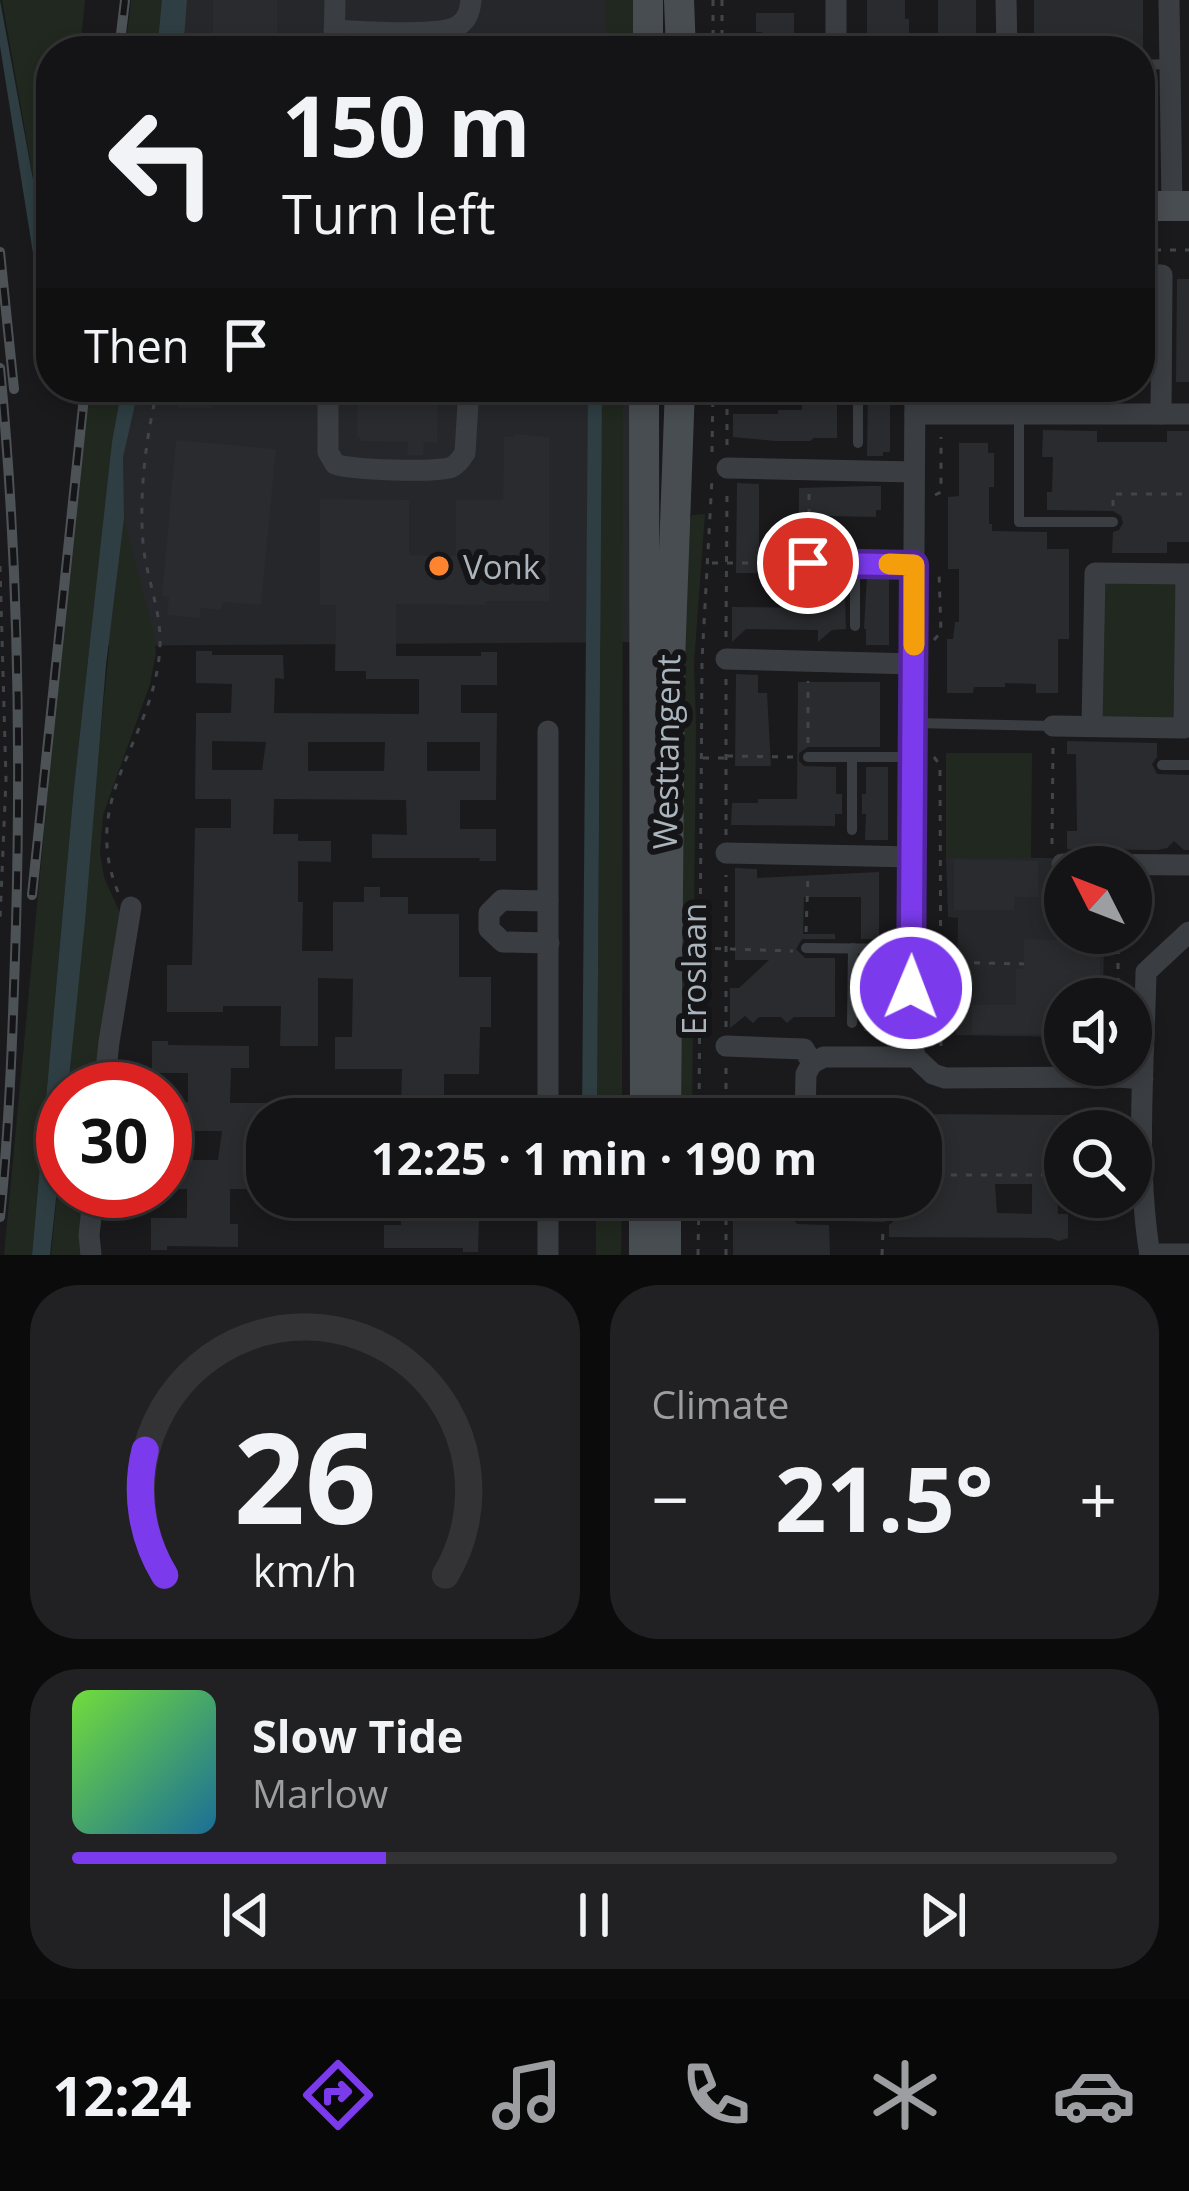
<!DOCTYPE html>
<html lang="en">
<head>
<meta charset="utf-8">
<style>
  :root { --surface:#141416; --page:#212123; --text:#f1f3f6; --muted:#9d9ea1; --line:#333335; --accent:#7c3aed }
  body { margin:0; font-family:"Open Sans",sans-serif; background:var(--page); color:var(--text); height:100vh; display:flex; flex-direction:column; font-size:45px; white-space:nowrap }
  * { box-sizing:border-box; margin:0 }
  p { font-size:39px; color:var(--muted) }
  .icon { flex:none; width:66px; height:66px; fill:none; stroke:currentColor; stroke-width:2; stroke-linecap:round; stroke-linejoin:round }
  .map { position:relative; height:1255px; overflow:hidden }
  .sheet { display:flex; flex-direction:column; gap:30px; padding:30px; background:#0b0b0c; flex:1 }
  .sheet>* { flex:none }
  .top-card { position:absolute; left:36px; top:36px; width:1119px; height:366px; border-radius:48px; box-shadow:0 6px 18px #0003,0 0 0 3px var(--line); background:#141416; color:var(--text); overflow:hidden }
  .needle { width:78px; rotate:312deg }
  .buttons { position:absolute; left:1044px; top:846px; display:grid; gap:24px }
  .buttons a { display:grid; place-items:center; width:108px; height:108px; border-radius:50%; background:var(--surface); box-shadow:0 6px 18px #0003,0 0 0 3px var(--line); font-size:60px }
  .speed { position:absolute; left:36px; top:1062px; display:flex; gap:24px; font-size:60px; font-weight:700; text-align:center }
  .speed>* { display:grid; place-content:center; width:156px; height:156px; border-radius:50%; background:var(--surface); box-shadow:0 6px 18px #0003,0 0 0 3px var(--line); line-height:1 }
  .speed .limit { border:18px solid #d22; background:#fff; color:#111 }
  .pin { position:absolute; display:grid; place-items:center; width:102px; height:102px; color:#fff; margin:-51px; border:6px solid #fff; border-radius:50%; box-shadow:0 3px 12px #0007 }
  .me { position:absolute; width:132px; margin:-66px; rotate:1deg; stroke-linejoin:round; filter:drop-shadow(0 0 9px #0008) }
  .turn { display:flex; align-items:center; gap:42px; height:252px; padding:0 48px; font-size:54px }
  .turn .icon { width:156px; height:156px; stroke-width:2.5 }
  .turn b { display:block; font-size:84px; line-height:102px }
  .then { display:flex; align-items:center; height:114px; padding:0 48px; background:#0003; gap:24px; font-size:45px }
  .big { font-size:90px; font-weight:700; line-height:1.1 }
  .sheet .widget { flex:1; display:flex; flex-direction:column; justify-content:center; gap:18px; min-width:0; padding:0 42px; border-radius:48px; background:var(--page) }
  .sheet .dial { align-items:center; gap:0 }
  .dial svg { height:312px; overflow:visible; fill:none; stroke:var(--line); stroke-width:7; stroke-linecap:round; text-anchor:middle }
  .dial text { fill:var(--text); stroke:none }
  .song { display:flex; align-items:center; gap:36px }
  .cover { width:144px; height:144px; border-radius:18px; background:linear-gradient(135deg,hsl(100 70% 55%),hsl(200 70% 35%)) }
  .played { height:12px; border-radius:6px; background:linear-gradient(90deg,var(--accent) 30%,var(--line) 30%) }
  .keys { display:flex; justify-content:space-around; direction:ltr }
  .heat { display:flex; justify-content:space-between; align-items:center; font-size:66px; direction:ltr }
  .sheet .tiles { flex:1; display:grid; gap:30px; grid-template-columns:1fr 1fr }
  .widget:last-child { grid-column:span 2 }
  .trip { position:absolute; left:246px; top:1098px; width:696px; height:120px; border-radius:48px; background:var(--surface); box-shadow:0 6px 18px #0003,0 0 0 3px var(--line); font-weight:700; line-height:120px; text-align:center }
  .tab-bar { display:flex; height:192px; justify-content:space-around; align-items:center; background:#080809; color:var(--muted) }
  .tab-bar .icon { width:84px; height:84px }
  .tab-bar .selected { color:var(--accent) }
  .tab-bar b { font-size:54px; color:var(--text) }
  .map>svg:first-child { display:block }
  .built { fill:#26272a }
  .green { fill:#20281f }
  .water { fill:#2e3e42 }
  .building { fill:#2a2b2e; fill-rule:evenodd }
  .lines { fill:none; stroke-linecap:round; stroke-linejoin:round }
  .path { stroke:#404549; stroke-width:3; stroke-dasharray:6 9; stroke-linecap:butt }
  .lane { stroke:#3a3e42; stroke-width:10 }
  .street { stroke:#3a3e42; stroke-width:21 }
  .secondary { stroke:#484d52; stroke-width:30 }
  .rail-casing { stroke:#4d5257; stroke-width:10 }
  .rail { stroke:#151518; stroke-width:6; stroke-dasharray:18; stroke-linecap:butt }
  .route-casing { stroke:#51269a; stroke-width:30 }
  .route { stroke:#7c3aed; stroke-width:21 }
  .slow { stroke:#f59e0b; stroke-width:21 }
  .poi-dot { fill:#ff842f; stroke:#151518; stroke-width:4.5 }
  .labels { text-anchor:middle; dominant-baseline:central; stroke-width:12; stroke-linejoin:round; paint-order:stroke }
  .poi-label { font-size:33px; fill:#abb5bd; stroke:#151518; text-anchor:start }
  .street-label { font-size:33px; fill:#abb5bd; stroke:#151518 }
</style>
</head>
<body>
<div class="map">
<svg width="1189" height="1255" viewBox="0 0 1189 1255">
  <rect width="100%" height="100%" fill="#1a1a1d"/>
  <g class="built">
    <path d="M139 0H632V51H134Z"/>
    <path d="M100 387H633L634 642 74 646Z"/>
    <path d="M946 858H1052L1053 864H1062L1061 936H1103L1104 948 1103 999H1065V1037L956 1035 958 918 948 917Z"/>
  </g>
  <g class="green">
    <path d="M2 0H85L80 51H51V245L44 239Z"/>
    <path d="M131 0H162L157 51H125Z"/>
    <path d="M605 0H642L641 51H605Z"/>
    <path d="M86 387H122L112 442 74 787 32 1255H4Z"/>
    <path d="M602 387H623L622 1119H597Z"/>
    <path d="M705 514 694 664 696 727 692 1119H670L689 523 692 515Z"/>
    <path d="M124 518 154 635 156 653 150 684 103 815 100 853 104 877 120 913 102 1089H68C87 899 100 708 124 518Z"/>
    <path d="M1187 572 1185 727 1092 726 1096 573Z"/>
    <path d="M946 753H1032L1031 858H946Z"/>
    <path d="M63 1133V1191H92L86 1255H51Z"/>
    <path d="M596 1197H622L621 1255H596Z"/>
  </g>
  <g class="water">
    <path d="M0 0 44 239 51 245V366L0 46Z"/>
    <path d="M162 0H187L183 51H157Z"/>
    <path d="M122 387H139L123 457 124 518 106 665 85 921 68 1089H63V1133L50 1255H32L74 787 112 442Z"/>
    <path d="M588 387H602L597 1119H582Z"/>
  </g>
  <g class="building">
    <rect x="213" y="0" width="64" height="51"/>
    <path d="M867 0H905V19H909V36L887 38V51H867Z"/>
    <path d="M938 0H976V51H956V37H938Z"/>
    <path d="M1034 0H1143V51H1123V37H1085V50L1034 51Z"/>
    <path d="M756 13H794V51H762V32H756Z"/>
    <path d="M1177 279H1189V382H1176Z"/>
    <path d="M179 387H212V408H177Z"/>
    <path d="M358 387H435V400H438L437 443 424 442 423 455H407L408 442 363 441 357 436Z"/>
    <path d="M802 387H837V438H814L810 441H774L733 437V414H778V410H802Z"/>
    <path d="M868 387H890V452H883V456H867Z"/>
    <path d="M1043 430 1097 431V442H1167V431H1189V542H1167V553H1112L1113 532 1119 530 1123 523 1121 516 1113 511 1047 510V492H1052L1053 457H1042Z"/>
    <path d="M515 434 549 437V601H486V605L396 604V656H481V652H497V685H461V713H497L496 800H460V829H496V861H479L480 858H372V834L407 835 406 800 274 799 273 834H298V841H331V862L298 861V902H303L302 951H333V902H364V887H380V897H408V914H459V977H491V1027H480L479 1074H444V1103H479V1119H331V1100H347V1104H401L402 1069H335V1037H352L353 979 318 978V1046H280L281 1006H223V1012H167V965H192L195 828H231V799H195L196 713H231L232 684 196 683V651H212V655H283L284 679 275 678 274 713 419 714V679H366V671H335L336 605H320V499L409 500V555L456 556V500H503L504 437H515ZM212 741 266 742 262 770H212ZM308 742H385L384 771H308ZM427 742H480V771H427Z"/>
    <path d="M176 440 276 449 261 605 223 602 221 610 200 608V618L167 615 169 597 162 596Z"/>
    <path d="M959 443H988V453H994V487H989V524H992V531L1047 532V549H1069V639H1058V693H1036V684L1005 683V687H974L973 693H947V639H953L955 622H959V569H948V497L959 496Z"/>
    <path d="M737 483 759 484V552H769V573H736Z"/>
    <path d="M867 486H881V510H876V517L830 516 829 546H836V554H805L799 564 803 571 808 573H798L799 488Z"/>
    <path d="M818 573H836L837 599H845L846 629 832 630 818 642V630L746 629 732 642V607L818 608Z"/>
    <path d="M867 574H889V645H866V629H864Z"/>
    <path d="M736 674 758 675V693H767L771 766H735Z"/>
    <path d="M798 682H880V747H808L799 753V761L804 766 836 767V794H842V814H835V826L731 825 732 803H758V799H797Z"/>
    <path d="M1067 741 1157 743V757L1152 764 1157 774 1189 775V850H1184L1174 841 1167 848 1157 850 1067 849V831H1077L1076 754H1067Z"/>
    <path d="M866 767H888V840H865L866 814H862V794H866Z"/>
    <path d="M954 859 1038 861V897H1014V910H954Z"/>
    <path d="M735 868 757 869V878L879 872V939H861V897H804L803 934H835V939H802L796 949 805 958H835V1017H794L787 1023 781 1017H759L753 1023 745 1016 730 1028V988H739L769 960H735Z"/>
    <path d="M1024 939 1100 941V999H1065V1034H972V1005H1016V969H1024Z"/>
    <path d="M865 958 888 959 887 1031H864Z"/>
    <path d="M152 1041H168V1045L249 1046V1068H231L230 1103H284L285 1099 301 1100V1119H267V1132H264L267 1189H230V1224H238V1247L167 1246V1250H151V1218H187V1189H165V1160H218L222 1131H165V1102H188V1073H152Z"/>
    <rect x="820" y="1097" width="70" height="22"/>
    <path d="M921 1114 1069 1115V1131H1065V1173H1063L1062 1184 1057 1185 1058 1214H1068V1238L1059 1241 1050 1238 889 1237V1225L895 1220 898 1212 896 1204H932L931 1172H925V1138H921ZM995 1184H1032V1214L997 1213Z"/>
    <path d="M401 1197H443V1219H479L478 1252H463V1248H384V1225H401Z"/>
    <path d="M733 1197H788L790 1216 797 1224 829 1225 830 1255H733Z"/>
  </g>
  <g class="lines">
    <g class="path">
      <path d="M713 51V0"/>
      <path d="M722 51V0"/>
      <path d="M1140 250H1189"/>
      <path d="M727 445V387"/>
      <path d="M712 452 713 387"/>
      <path d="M935 495 941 492V437"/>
      <path d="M1113 506V494H1189"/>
      <path d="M809 545V489"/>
      <path d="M712 563H793"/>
      <path d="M0 566 6 779 0 920"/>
      <path d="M726 637 727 491"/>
      <path d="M934 640 941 632 939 573 935 570"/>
      <path d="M808 743V681"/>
      <path d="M727 756 794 757"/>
      <path d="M934 757 940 765 941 1051"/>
      <path d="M703 758H724"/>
      <path d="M726 835V677"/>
      <path d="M1052 844 1053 745"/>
      <path d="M118 892C78 795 157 738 160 644 161 609 146 577 143 543 139 492 146 436 158 387"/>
      <path d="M806 932 808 875"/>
      <path d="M1118 933V999"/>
      <path d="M700 948 793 951"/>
      <path d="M944 962 1024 964"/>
      <path d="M726 1027V875"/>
      <path d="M699 1106 726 1104 749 1108"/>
      <path d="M699 1119 702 660 712 479"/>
      <path d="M726 1119V1067"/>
      <path d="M921 1175H1065"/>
      <path d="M698 1255 699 1197"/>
      <path d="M726 1255V1197"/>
      <path d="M882 1255 883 1229"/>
    </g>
    <g class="lane">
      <path d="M1140 65 1170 64"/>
      <path d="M1019 387V522H1113"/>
      <path d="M858 443V387"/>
      <path d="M809 563 913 565"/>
      <path d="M855 626V564"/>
      <path d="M914 723 1053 726"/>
      <path d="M808 757H913"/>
      <path d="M852 757V830"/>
      <path d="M1162 765H1189"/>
      <path d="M806 948 911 949"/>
      <path d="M852 1023 853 948"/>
    </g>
    <g class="street">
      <path d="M1006 0 1007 51"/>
      <path d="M1169 0 1172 206"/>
      <path d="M334 30C358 31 443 38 459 25 468 19 470 10 471 0"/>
      <path d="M334 51 335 0"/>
      <path d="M836 51V0"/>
      <path d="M1140 275H1162L1161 414"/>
      <path d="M328 387V452L335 464C350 470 438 473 452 467 459 463 460 460 465 453L469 387"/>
      <path d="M915 387 911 1035 915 1057"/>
      <path d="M915 414H1189"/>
      <path d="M727 468 914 472"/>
      <path d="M726 659 914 664"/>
      <path d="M1053 726 1184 728 1186 574"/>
      <path d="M1092 726 1095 573 1189 574"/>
      <path d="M548 731V1119"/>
      <path d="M726 853 913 857"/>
      <path d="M1062 864 1189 865"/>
      <path d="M548 901 502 900 489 913V929L503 942 549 943"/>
      <path d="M726 1046 804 1049 812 1063"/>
      <path d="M812 1063 824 1057H915L933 1074 945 1078 1118 1077 1143 1079"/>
      <path d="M104 1089 109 1042 131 907"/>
      <path d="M805 1119 806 1074 812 1063"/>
      <path d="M803 1197V1210L883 1211"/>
      <path d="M1150 1254H1189"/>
      <path d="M91 1255 89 1235 94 1191"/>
      <path d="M548 1255V1197"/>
      <path d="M1150 1255C1135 1164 1144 1064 1146 972L1189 932"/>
    </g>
    <g class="secondary">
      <path d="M679 0 681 51"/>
      <path d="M648 51V0"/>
      <path d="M1140 206H1189"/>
      <path d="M644 387 645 1119"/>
      <path d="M666 1119 670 661 680 387"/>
      <path d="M644 1255V1197"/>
      <path d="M666 1255V1197"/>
    </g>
    <g class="rail-casing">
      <g id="rail">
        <path d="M119 51 125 0"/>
        <path d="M0 252 14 389"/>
        <path d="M0 368C18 554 21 739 16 925 13 1023 10 1120 0 1217"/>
        <path d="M32 895 85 387"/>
      </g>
    </g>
    <use href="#rail" class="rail"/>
  </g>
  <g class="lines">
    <g class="route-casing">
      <path id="route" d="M808 563 914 565 911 988"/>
    </g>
    <use href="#route" class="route"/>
    <path class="slow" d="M889 564 914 565V645"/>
  </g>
  <circle class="poi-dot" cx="439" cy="566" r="12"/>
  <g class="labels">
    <g class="poi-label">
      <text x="463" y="566">Vonk</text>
    </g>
    <g class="street-label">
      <text transform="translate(666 752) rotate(-89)">Westtangent</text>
      <text transform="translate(693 969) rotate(-90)">Eroslaan</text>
    </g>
  </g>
</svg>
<div class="buttons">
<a><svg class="needle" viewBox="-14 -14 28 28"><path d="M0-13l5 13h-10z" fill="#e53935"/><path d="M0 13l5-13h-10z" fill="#9d9ea1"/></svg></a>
<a><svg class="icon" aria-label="sound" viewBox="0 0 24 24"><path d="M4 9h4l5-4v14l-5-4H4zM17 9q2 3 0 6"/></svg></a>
<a><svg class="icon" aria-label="search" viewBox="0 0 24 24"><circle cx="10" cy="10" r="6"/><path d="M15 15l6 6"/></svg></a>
</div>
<div class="speed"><div class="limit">30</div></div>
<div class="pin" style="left:808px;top:563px;background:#d93025"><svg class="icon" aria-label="arrive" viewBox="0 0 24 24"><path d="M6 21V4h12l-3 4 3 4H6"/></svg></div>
<svg class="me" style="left:911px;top:988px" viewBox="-20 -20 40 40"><circle r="17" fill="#7c3aed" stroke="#fff" stroke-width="3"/><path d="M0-11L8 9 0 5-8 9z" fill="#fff"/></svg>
<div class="trip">12:25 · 1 min · 190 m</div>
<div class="top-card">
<div class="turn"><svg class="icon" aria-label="left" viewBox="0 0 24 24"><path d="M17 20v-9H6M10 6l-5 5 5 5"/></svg><div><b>150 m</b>Turn left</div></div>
<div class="then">Then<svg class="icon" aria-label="arrive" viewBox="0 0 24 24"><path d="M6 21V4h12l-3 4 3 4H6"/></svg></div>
</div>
</div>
<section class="sheet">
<div class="tiles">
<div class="widget dial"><svg viewBox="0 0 100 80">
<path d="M14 69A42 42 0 1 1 86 69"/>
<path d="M14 69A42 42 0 0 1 9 37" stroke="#7c3aed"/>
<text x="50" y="56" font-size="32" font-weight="700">26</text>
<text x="50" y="72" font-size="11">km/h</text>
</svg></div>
<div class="widget"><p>Climate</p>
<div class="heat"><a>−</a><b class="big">21.5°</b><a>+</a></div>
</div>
<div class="widget">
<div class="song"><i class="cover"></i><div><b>Slow Tide</b><p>Marlow</p></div></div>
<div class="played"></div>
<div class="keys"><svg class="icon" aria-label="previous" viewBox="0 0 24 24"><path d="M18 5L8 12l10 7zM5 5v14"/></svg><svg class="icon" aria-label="pause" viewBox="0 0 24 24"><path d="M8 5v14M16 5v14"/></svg><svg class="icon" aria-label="next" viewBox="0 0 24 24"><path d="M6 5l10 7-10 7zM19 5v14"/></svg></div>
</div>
</div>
</section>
<nav class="tab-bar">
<b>12:24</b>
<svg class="icon selected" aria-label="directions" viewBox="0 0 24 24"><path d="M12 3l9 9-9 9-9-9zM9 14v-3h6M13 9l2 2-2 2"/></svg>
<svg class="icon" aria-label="music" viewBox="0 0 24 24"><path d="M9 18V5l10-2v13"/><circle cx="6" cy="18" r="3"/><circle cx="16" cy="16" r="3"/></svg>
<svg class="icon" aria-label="phone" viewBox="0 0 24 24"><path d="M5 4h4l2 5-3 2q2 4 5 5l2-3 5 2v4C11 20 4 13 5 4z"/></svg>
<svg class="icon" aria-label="climate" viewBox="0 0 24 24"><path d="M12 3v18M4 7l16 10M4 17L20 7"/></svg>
<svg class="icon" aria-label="car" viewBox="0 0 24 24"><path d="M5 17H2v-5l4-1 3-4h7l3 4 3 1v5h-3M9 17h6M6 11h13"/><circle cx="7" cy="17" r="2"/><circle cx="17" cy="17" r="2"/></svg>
</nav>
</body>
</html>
